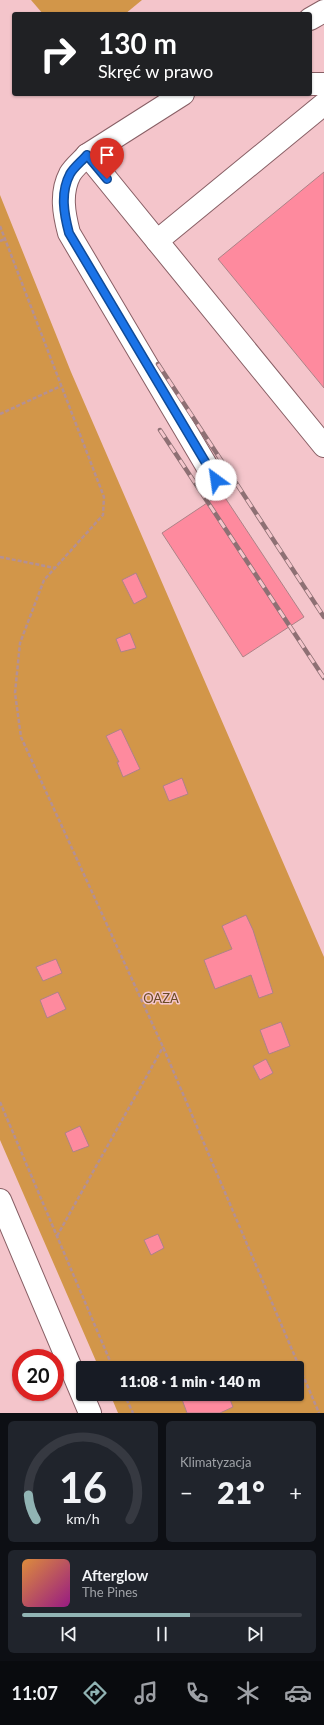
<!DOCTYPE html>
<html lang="pl">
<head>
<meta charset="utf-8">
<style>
  :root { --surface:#171b24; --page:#20242c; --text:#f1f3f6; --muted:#9ea1a6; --line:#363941; --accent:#91b4b4 }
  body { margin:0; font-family:Lato,sans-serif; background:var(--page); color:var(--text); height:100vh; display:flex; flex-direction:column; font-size:15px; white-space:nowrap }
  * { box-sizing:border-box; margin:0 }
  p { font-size:13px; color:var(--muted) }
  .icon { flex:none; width:22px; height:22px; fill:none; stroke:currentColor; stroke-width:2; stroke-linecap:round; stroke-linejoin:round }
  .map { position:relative; height:1413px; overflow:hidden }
  .sheet { display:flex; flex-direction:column; gap:8px; padding:8px; background:#0d0f14; flex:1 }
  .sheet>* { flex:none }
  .guide { position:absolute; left:12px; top:12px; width:300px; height:84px; border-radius:4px; box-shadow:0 1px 3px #0004; background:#202124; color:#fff; overflow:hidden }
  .speed { position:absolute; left:12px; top:1349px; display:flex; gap:8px; font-size:20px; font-weight:700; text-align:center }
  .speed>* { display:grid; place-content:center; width:52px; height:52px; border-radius:50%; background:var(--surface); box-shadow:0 1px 3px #0004; line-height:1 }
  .speed .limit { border:6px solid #d22; background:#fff; color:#111 }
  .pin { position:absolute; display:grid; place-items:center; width:34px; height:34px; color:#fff; margin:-41px -17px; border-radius:50% 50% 50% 0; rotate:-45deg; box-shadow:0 0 4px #0007 }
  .pin .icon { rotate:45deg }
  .me { position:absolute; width:44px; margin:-22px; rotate:329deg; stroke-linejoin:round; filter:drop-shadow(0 0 3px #0008) }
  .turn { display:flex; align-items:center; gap:14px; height:84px; padding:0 20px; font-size:18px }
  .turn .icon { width:52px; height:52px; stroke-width:2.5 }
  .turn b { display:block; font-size:28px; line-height:34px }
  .big { font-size:30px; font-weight:800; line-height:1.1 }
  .sheet .card { flex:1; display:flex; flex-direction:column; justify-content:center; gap:6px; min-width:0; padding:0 14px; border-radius:6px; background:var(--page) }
  .sheet .dial { align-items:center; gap:0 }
  .dial svg { height:104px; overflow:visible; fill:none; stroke:var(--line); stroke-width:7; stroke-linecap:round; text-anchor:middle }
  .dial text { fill:var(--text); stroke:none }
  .song { display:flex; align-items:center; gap:12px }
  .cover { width:48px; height:48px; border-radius:6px; background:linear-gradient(135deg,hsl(30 70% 55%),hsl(310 70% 35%)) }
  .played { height:4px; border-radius:2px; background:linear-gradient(90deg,var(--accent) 60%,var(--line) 60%) }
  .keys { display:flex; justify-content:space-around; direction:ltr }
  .heat { display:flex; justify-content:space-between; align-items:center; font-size:22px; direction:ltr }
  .sheet .tiles { flex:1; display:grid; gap:8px; grid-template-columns:1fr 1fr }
  .card:last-child { grid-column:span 2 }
  .trip { position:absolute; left:76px; top:1361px; width:228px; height:40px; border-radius:4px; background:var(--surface); box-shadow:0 1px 3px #0004; font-weight:800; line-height:40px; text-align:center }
  .tab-bar { display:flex; height:64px; justify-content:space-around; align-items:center; background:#090b0e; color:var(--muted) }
  .tab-bar .icon { width:28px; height:28px }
  .tab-bar .active { color:var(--accent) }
  .tab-bar b { font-size:18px; color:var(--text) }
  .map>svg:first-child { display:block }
  .green { fill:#d29649 }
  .building { fill:#fe8a9e; stroke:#ad8287 }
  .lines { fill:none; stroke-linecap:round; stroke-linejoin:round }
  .minor-casing { stroke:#885f65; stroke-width:24 }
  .path { stroke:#b49094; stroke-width:2.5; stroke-dasharray:4 2; stroke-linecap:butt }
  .minor { stroke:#fff; stroke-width:22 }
  .rail-casing { stroke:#8e7074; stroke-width:4.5 }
  .rail { stroke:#f4c5cb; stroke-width:3; stroke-dasharray:9; stroke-linecap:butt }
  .route-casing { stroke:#114b97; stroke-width:10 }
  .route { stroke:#1a73e8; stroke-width:7 }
  .labels { text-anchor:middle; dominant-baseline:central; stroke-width:3; stroke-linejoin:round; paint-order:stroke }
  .park-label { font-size:13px; fill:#6a4b24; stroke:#f4c5cb }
</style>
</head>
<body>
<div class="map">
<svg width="324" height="1413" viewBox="0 0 324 1413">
  <rect width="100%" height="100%" fill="#f4c5cb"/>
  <g class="green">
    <path d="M31 0H142L125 14H43Z"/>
    <path d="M0 195 71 372 324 957V1413H118L110 1394H297V1368H99L0 1140Z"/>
  </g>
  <g class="building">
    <path d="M324 172V388L218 259Z"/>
    <path d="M222 493 304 617 243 657 162 533Z"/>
    <path d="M136 573 147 597 134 604 122 580Z"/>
    <path d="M130 633 136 648 121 652 116 639Z"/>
    <path d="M121 729 140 769 123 777 117 762H119L106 736Z"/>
    <path d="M182 778 188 794 169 801 163 786Z"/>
    <path d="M246 915 253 930 273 993 259 998 251 975 215 989 204 960 232 949 222 926Z"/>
    <path d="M56 959 62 973 43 981 36 967Z"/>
    <path d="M58 992 66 1009 47 1018 40 1000Z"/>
    <path d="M281 1022 290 1046 269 1054 260 1030Z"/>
    <path d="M266 1059 273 1073 260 1080 253 1066Z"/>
    <path d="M80 1126 89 1146 73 1152 65 1133Z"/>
    <path d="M158 1234 164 1248 151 1255 144 1240Z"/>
    <path d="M180 1394H228L233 1407 220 1413H187Z"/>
  </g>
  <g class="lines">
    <g class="minor-casing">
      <g id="minor">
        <path d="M310 19 324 11"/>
        <path d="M310 84H324"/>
        <path d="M183 94 87 155 324 446"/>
        <path d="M87 155C82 161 74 167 70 174 60 193 64 214 69 233L215 480"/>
        <path d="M157 241 324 104"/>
        <path d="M0 1200 90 1413"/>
      </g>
    </g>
    <g class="path">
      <path d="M0 226 104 497 103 515 44 580 20 643 15 693 21 737 163 1047 319 1413"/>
      <path d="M0 241 5 239"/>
      <path d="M0 414 61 386"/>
      <path d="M0 557 55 568"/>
      <path d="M0 1102 113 1368"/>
      <path d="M57 1236 163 1047"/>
      <path d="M124 1394 133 1413"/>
    </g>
    <use href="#minor" class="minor"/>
    <g class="rail-casing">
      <g id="rail">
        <path d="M158 364 324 617"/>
        <path d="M160 430 324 678"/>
      </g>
    </g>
    <use href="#rail" class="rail"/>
  </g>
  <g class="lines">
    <g class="route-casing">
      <path id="route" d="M107 179 87 155C82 161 74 167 70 174 60 193 64 214 69 233L216 480"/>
    </g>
    <use href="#route" class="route"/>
  </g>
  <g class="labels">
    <g class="park-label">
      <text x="161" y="998">OAZA</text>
    </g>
  </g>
</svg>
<div class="speed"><div class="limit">20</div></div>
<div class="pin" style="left:107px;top:179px;background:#d93025"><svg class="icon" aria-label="arrive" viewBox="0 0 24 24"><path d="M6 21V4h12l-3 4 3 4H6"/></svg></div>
<svg class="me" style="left:216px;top:480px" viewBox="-20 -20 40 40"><circle r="19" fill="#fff"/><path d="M0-13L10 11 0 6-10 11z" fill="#1a73e8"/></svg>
<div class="trip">11:08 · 1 min · 140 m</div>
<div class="guide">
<div class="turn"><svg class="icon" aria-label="right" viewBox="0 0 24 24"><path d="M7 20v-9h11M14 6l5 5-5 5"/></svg><div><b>130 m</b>Skręć w prawo</div></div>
</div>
</div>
<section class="sheet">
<div class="tiles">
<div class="card dial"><svg viewBox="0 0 100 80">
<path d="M14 69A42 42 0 1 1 86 69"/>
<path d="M14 69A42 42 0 0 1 8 50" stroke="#91b4b4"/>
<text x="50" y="56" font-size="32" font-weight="700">16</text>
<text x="50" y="72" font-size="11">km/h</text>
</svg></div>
<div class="card"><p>Klimatyzacja</p>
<div class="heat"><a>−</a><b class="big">21°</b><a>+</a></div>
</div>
<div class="card">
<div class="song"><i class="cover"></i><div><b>Afterglow</b><p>The Pines</p></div></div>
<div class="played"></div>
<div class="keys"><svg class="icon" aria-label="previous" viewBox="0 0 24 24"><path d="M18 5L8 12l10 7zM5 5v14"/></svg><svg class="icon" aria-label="pause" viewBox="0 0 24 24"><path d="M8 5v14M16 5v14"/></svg><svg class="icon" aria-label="next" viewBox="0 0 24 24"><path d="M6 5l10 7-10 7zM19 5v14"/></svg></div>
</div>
</div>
</section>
<nav class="tab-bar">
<b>11:07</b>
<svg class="icon active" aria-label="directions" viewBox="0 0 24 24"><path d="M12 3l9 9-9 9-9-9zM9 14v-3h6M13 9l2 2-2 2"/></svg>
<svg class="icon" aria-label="music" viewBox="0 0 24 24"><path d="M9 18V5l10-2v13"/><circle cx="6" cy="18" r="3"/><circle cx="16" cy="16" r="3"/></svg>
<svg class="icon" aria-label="phone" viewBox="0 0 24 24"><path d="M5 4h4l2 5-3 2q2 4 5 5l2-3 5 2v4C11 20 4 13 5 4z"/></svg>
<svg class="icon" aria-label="climate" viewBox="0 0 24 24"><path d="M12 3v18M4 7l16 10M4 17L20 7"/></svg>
<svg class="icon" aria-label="car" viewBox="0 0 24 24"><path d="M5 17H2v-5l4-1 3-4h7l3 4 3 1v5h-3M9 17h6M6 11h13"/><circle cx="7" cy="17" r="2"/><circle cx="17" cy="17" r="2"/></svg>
</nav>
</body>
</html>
